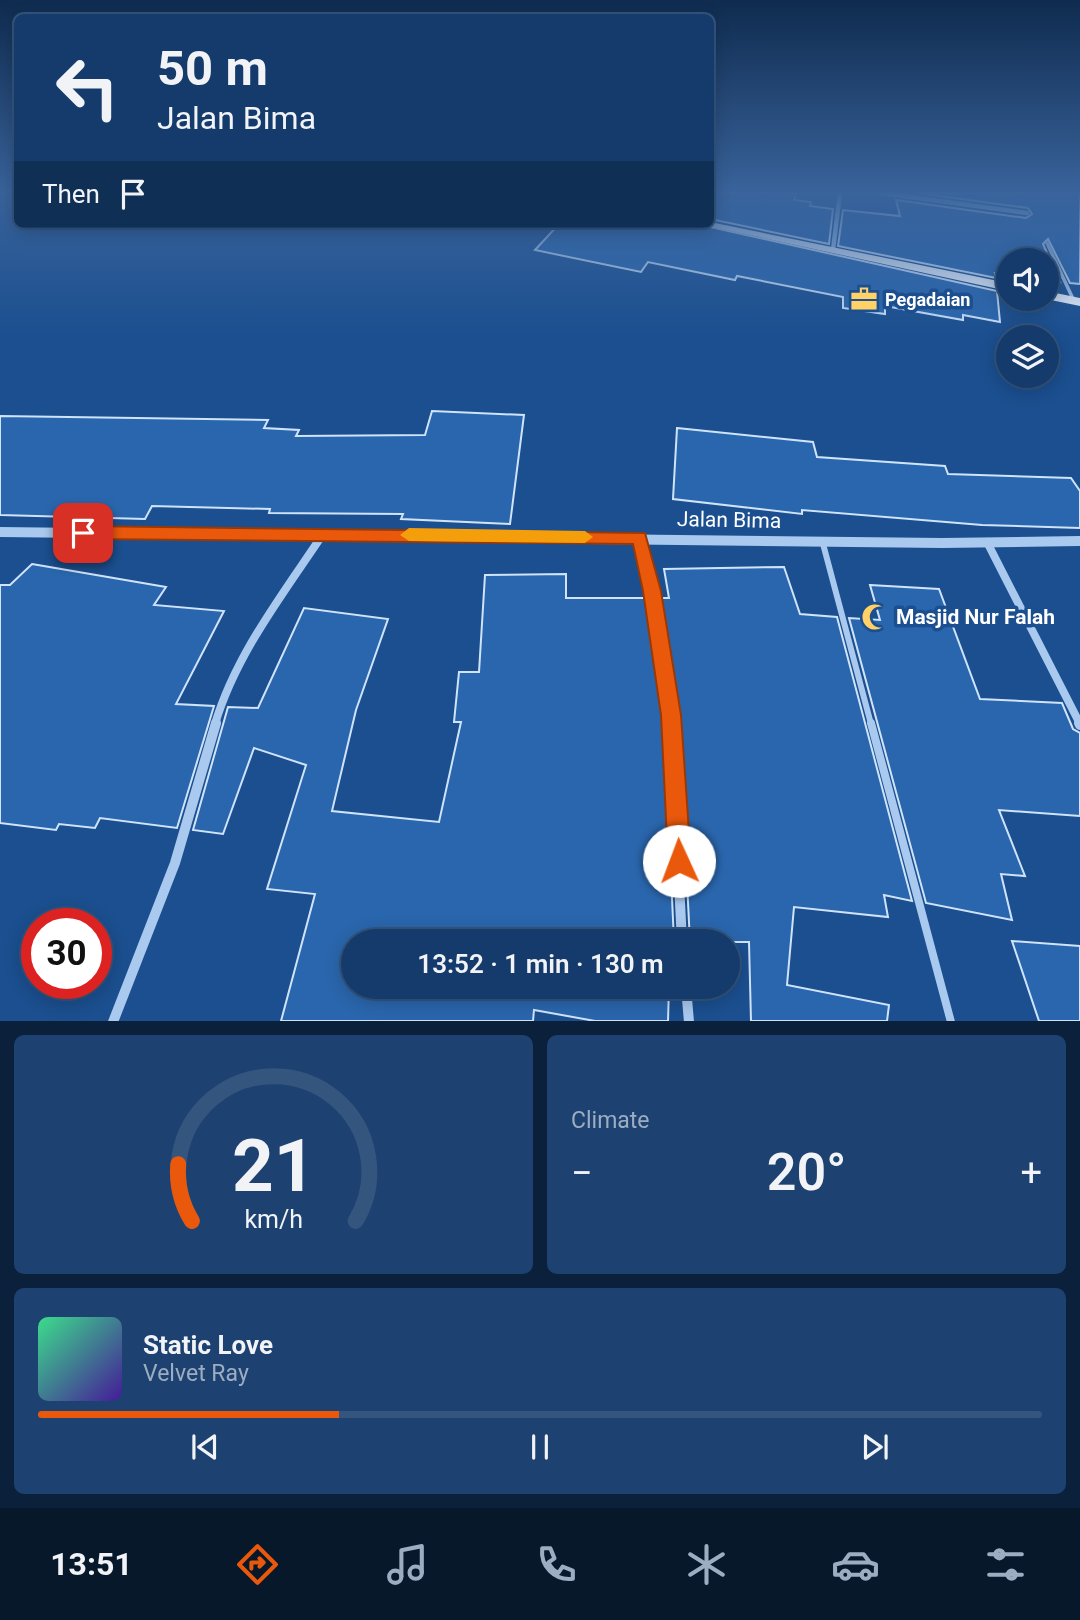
<!DOCTYPE html>
<html lang="en">
<head>
<meta charset="utf-8">
<style>
  :root { --surface:#143b6b; --page:#1d4271; --text:#f1f3f6; --muted:#9dadc1; --line:#33557e; --accent:#ea580c }
  body { margin:0; font-family:Roboto,sans-serif; background:var(--page); color:var(--text); height:100vh; display:flex; flex-direction:column; font-size:26px; white-space:nowrap }
  * { box-sizing:border-box; margin:0 }
  p { font-size:23px; color:var(--muted) }
  .icon { flex:none; width:38px; height:38px; fill:none; stroke:currentColor; stroke-width:2; stroke-linecap:round; stroke-linejoin:round }
  .map { position:relative; height:1021px; overflow:hidden }
  .details { display:flex; flex-direction:column; gap:14px; padding:14px; background:#0b203b; flex:1 }
  .details>* { flex:none }
  .guide { position:absolute; left:14px; top:14px; width:700px; height:214px; border-radius:10px; box-shadow:0 4px 18px #0003,0 0 0 2px var(--line); background:#143b6b; color:var(--text); overflow:hidden }
  .fabs { position:absolute; left:996px; top:248px; display:grid; gap:14px }
  .fabs a { display:grid; place-items:center; width:63px; height:63px; border-radius:50%; background:var(--surface); box-shadow:0 4px 18px #0003,0 0 0 2px var(--line); font-size:35px }
  .speed { position:absolute; left:21px; top:908px; display:flex; gap:14px; font-size:35px; font-weight:700; text-align:center }
  .speed>* { display:grid; place-content:center; width:91px; height:91px; border-radius:50%; background:var(--surface); box-shadow:0 4px 18px #0003,0 0 0 2px var(--line); line-height:1 }
  .speed .limit { border:10px solid #d22; background:#fff; color:#111 }
  .pin { position:absolute; display:grid; place-items:center; width:60px; height:60px; color:#fff; margin:-30px; border-radius:14px; box-shadow:0 4px 10px #0006 }
  .me { position:absolute; width:77px; margin:-38px; rotate:358deg; stroke-linejoin:round; filter:drop-shadow(0 0 5px #0008) }
  .turn { display:flex; align-items:center; gap:24px; height:147px; padding:0 28px; font-size:32px }
  .turn .icon { width:91px; height:91px; stroke-width:2.5 }
  .turn b { display:block; font-size:49px; line-height:60px }
  .then { display:flex; align-items:center; height:66px; padding:0 28px; background:#0003; gap:14px; font-size:26px }
  .big { font-size:52px; font-weight:600; line-height:1.1 }
  .details .card { flex:1; display:flex; flex-direction:column; justify-content:center; gap:10px; min-width:0; padding:0 24px; border-radius:10px; background:var(--page) }
  .details .dial { align-items:center; gap:0 }
  .dial svg { height:182px; overflow:visible; fill:none; stroke:var(--line); stroke-width:7; stroke-linecap:round; text-anchor:middle }
  .dial text { fill:var(--text); stroke:none }
  .song { display:flex; align-items:center; gap:21px }
  .cover { width:84px; height:84px; border-radius:10px; background:linear-gradient(135deg,hsl(150 70% 55%),hsl(260 70% 35%)) }
  .played { height:7px; border-radius:4px; background:linear-gradient(90deg,var(--accent) 30%,var(--line) 30%) }
  .keys { display:flex; justify-content:space-around; direction:ltr }
  .heat { display:flex; justify-content:space-between; align-items:center; font-size:38px; direction:ltr }
  .details .tiles { flex:1; display:grid; gap:14px; grid-template-columns:1fr 1fr }
  .card:last-child { grid-column:span 2 }
  .trip { position:absolute; left:341px; top:929px; width:399px; height:70px; border-radius:35px; background:var(--surface); box-shadow:0 4px 18px #0003,0 0 0 2px var(--line); font-weight:600; line-height:70px; text-align:center }
  .tabs { display:flex; height:112px; justify-content:space-around; align-items:center; background:#08182b; color:var(--muted) }
  .tabs .icon { width:49px; height:49px }
  .tabs .active { color:var(--accent) }
  .tabs b { font-size:32px; color:var(--text) }
  .map>svg:first-child { display:block }
  .building { fill:#2a66ad; stroke:#cfe3fa; stroke-width:2 }
  .lines { fill:none; stroke-linecap:round; stroke-linejoin:round }
  .service-far2 { stroke:#a9c9ee; stroke-width:3.5 }
  .service-far1 { stroke:#a9c9ee; stroke-width:6 }
  .service { stroke:#a9c9ee; stroke-width:8 }
  .minor-far2 { stroke:#a9c9ee; stroke-width:4.5 }
  .minor-far1 { stroke:#a9c9ee; stroke-width:8 }
  .minor { stroke:#a9c9ee; stroke-width:10 }
  .tertiary { fill:#a9c9ee; fill-rule:evenodd }
  .primary { fill:#f0f6ff; fill-rule:evenodd }
  .route { fill:#ea580c; stroke:#983908; stroke-width:2 }
  .slow { fill:#f59e0b }
  .labels { text-anchor:middle; dominant-baseline:central; stroke-width:7; stroke-linejoin:round; paint-order:stroke }
  .far-poi-label { font-size:18px; font-weight:bold; fill:#fff; stroke:#1b4f8f; text-anchor:start }
  .street-label { font-size:21px; fill:#fff; stroke:#1b4f8f }
  .poi-label { font-size:21px; font-weight:bold; fill:#fff; stroke:#1b4f8f; text-anchor:start }
</style>
</head>
<body>
<div class="map">
<svg width="1080" height="1022" viewBox="0 0 1080 1022">
  <rect width="100%" height="100%" fill="#1b4f8f"/>
  <g class="building">
    <path d="M710 193H796L794 200 811 202 810 206 833 209 829 244 710 219Z"/>
    <path d="M917 193H1080V284L1070 283 1048 239 1043 244 1060 282 1046 280V261H1008V274L995 273 996 278 838 246 843 210 900 216 896 200 1026 218 1032 214 1028 208Z"/>
    <path d="M559 224H697L997 291 1000 322 963 315V320L885 306V314L843 308V297L737 276 735 280 648 262 641 272 535 250Z"/>
    <path d="M432 411 524 415 510 524 401 519 403 514 269 513 270 509 152 506 145 519 0 515V416L268 420 264 428 299 430 296 436 425 435Z"/>
    <path d="M677 428 813 442 817 457 945 466 948 474 1071 478 1080 491V528L982 525 802 510V514L673 499Z"/>
    <path d="M32 564 166 587 154 605 224 611 176 704 214 706 177 828 100 818 95 828 59 824 56 830 0 823V585H10Z"/>
    <path d="M784 567 800 614 837 617 912 901 884 895 888 917 794 907 787 985 889 1005 887 1021H751L749 942H690L679 723 660 598H669L664 569Z"/>
    <path d="M566 574V598H646L664 720 674 942H354V987H669L668 1021H595L534 1010 533 1021H281L315 894 267 889 306 765 254 748 223 834 193 830 228 707 258 708 304 608 388 619 356 710 332 811 439 822 461 722H454L459 672H479L485 575Z"/>
    <path d="M870 585 939 589 980 699 1062 703 1073 729 1080 733V816L999 810 1025 876 1001 874 1012 920 926 903 849 618 880 620Z"/>
    <path d="M1012 941 1080 946V1021H1039Z"/>
  </g>
  <g class="lines">
    <path class="service-far2" d="M1047 243 1074 301"/>
    <path class="service-far1" d="M822 540 871 724"/>
    <path class="service" d="M871 723 951 1022"/>
    <g class="minor-far2">
      <path d="M881 193 1027 213"/>
      <path d="M833 250 840 193"/>
    </g>
    <g class="minor-far1">
      <path d="M640 538 652 591 671 724"/>
      <path d="M987 542 1080 724"/>
      <path d="M215 724C236 654 283 594 323 534"/>
    </g>
    <g class="minor">
      <path d="M671 723 682 942"/>
      <path d="M1079 723 1080 725"/>
      <path d="M686 987 689 1022"/>
      <path d="M113 1022 175 863 216 723"/>
    </g>
    <path class="tertiary" d="M0 527 942 538 1080 536V546L942 548 0 537Z"/>
    <g class="primary">
      <path d="M710 222 1008 283V291L699 224Z"/>
      <path d="M1046 291 1080 298V306L1046 299Z"/>
    </g>
  </g>
  <linearGradient id="sky" x2="0" y2="1"><stop stop-color="#0f2b4f"/><stop offset="0.57" stop-color="#39639b"/><stop offset="1" stop-color="#39639b" stop-opacity="0"/></linearGradient>
  <rect width="1080" height="336" fill="url(#sky)"/>
  <path class="route" d="M83 526 645 533 661 591 681 715 691 861 688 869 679 873 671 869 668 861 661 715 643 591 633 544 83 539 75 533Z"/>
  <path class="slow" d="M409 528 585 531 593 537 585 543 409 541 400 535Z"/>
  <defs>
    <g id="office-bare" transform="scale(2.1)"><path d="M-6-3h4V-5.5h4V-3h4V5H-6ZM-1-4.5V-3h2v-1.5ZM-6 0V1H6V0Z" fill="#ffd166" stroke="#1b4f8f" stroke-width="2.5" paint-order="stroke"/></g>
    <g id="mosque-bare" transform="scale(2.1)"><path d="M3.5-4.9A6 6 0 1 0 3.5 4.9A5 5 0 1 1 3.5-4.9Z" fill="#ffd166" stroke="#1b4f8f" stroke-width="2.5" paint-order="stroke"/></g>
  </defs>
  <g fill-rule="evenodd">
    <use href="#office-bare" x="864" y="299"/>
    <use href="#mosque-bare" x="875" y="617"/>
  </g>
  <g class="labels">
    <g class="far-poi-label">
      <text x="885" y="299">Pegadaian</text>
    </g>
    <g class="street-label">
      <text transform="translate(729 520) rotate(1)">Jalan Bima</text>
    </g>
    <g class="poi-label">
      <text x="896" y="617">Masjid Nur Falah</text>
    </g>
  </g>
</svg>
<div class="fabs">
<a><svg class="icon" aria-label="sound" viewBox="0 0 24 24"><path d="M4 9h4l5-4v14l-5-4H4zM17 9q2 3 0 6"/></svg></a>
<a><svg class="icon" aria-label="layers" viewBox="0 0 24 24"><path d="M12 4l9 5-9 5-9-5zM3 14l9 5 9-5"/></svg></a>
</div>
<div class="speed"><div class="limit">30</div></div>
<div class="pin" style="left:83px;top:533px;background:#d93025"><svg class="icon" aria-label="arrive" viewBox="0 0 24 24"><path d="M6 21V4h12l-3 4 3 4H6"/></svg></div>
<svg class="me" style="left:679px;top:861px" viewBox="-20 -20 40 40"><circle r="19" fill="#fff"/><path d="M0-13L10 11 0 6-10 11z" fill="#ea580c"/></svg>
<div class="trip">13:52 · 1 min · 130 m</div>
<div class="guide">
<div class="turn"><svg class="icon" aria-label="left" viewBox="0 0 24 24"><path d="M17 20v-9H6M10 6l-5 5 5 5"/></svg><div><b>50 m</b>Jalan Bima</div></div>
<div class="then">Then<svg class="icon" aria-label="arrive" viewBox="0 0 24 24"><path d="M6 21V4h12l-3 4 3 4H6"/></svg></div>
</div>
</div>
<section class="details">
<div class="tiles">
<div class="card dial"><svg viewBox="0 0 100 80">
<path d="M14 69A42 42 0 1 1 86 69"/>
<path d="M14 69A42 42 0 0 1 8 44" stroke="#ea580c"/>
<text x="50" y="56" font-size="32" font-weight="700">21</text>
<text x="50" y="72" font-size="11">km/h</text>
</svg></div>
<div class="card"><p>Climate</p>
<div class="heat"><a>−</a><b class="big">20°</b><a>+</a></div>
</div>
<div class="card">
<div class="song"><i class="cover"></i><div><b>Static Love</b><p>Velvet Ray</p></div></div>
<div class="played"></div>
<div class="keys"><svg class="icon" aria-label="previous" viewBox="0 0 24 24"><path d="M18 5L8 12l10 7zM5 5v14"/></svg><svg class="icon" aria-label="pause" viewBox="0 0 24 24"><path d="M8 5v14M16 5v14"/></svg><svg class="icon" aria-label="next" viewBox="0 0 24 24"><path d="M6 5l10 7-10 7zM19 5v14"/></svg></div>
</div>
</div>
</section>
<nav class="tabs">
<b>13:51</b>
<svg class="icon active" aria-label="directions" viewBox="0 0 24 24"><path d="M12 3l9 9-9 9-9-9zM9 14v-3h6M13 9l2 2-2 2"/></svg>
<svg class="icon" aria-label="music" viewBox="0 0 24 24"><path d="M9 18V5l10-2v13"/><circle cx="6" cy="18" r="3"/><circle cx="16" cy="16" r="3"/></svg>
<svg class="icon" aria-label="phone" viewBox="0 0 24 24"><path d="M5 4h4l2 5-3 2q2 4 5 5l2-3 5 2v4C11 20 4 13 5 4z"/></svg>
<svg class="icon" aria-label="climate" viewBox="0 0 24 24"><path d="M12 3v18M4 7l16 10M4 17L20 7"/></svg>
<svg class="icon" aria-label="car" viewBox="0 0 24 24"><path d="M5 17H2v-5l4-1 3-4h7l3 4 3 1v5h-3M9 17h6M6 11h13"/><circle cx="7" cy="17" r="2"/><circle cx="17" cy="17" r="2"/></svg>
<svg class="icon" aria-label="filters" viewBox="0 0 24 24"><path d="M4 7h16M4 17h16"/><circle cx="9" cy="7" r="2"/><circle cx="15" cy="17" r="2"/></svg>
</nav>
</body>
</html>
